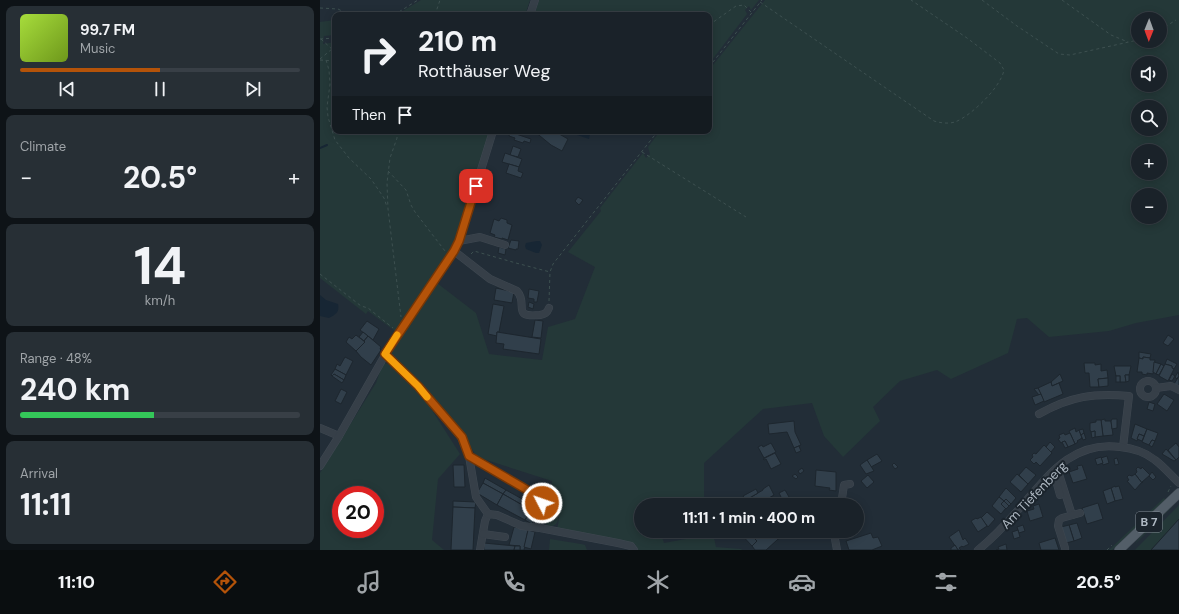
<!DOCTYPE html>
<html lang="en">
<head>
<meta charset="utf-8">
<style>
  :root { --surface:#1a2229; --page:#272f35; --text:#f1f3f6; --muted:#9fa4a8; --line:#383f46; --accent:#b45309 }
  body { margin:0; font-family:"DM Sans",sans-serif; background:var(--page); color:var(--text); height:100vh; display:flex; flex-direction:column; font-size:15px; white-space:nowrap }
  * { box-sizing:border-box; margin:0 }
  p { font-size:13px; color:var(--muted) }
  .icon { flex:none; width:22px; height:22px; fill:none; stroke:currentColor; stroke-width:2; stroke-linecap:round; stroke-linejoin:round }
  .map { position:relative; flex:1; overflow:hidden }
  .drawer { display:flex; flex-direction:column; gap:6px; padding:6px; background:#0e1317; width:320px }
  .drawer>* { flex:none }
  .guide { position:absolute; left:12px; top:12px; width:380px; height:122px; border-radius:8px; box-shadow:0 2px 10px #0003,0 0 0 1px var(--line); background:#1a2229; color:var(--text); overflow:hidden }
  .needle { width:26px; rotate:181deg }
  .controls { position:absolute; left:811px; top:12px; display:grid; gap:8px }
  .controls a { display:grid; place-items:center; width:36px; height:36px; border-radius:50%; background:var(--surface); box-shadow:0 2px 10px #0003,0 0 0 1px var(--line); font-size:20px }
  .speed { position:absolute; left:12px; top:486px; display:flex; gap:8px; font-size:20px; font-weight:700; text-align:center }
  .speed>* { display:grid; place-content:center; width:52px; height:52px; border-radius:50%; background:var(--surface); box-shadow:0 2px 10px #0003,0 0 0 1px var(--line); line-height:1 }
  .speed .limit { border:6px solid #d22; background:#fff; color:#111 }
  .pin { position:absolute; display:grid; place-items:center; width:34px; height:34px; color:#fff; margin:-17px; border-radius:8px; box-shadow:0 2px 6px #0006 }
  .me { position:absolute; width:44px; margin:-22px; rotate:311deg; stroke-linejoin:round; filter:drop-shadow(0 0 3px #0008) }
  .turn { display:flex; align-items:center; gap:14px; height:84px; padding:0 20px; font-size:18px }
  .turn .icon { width:52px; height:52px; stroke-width:2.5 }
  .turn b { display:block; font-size:28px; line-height:34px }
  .then { display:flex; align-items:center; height:38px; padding:0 20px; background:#0003; gap:8px; font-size:15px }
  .big { font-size:30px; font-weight:700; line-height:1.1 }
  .drawer .card { flex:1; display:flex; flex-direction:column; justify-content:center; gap:6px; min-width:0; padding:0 14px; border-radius:8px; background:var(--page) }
  .drawer .dial { align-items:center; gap:0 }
  .dial b { font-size:52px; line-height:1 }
  .song { display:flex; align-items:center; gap:12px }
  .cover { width:48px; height:48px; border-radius:6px; background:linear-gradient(135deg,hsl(80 70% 55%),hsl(80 70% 35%)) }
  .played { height:4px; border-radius:2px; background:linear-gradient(90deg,var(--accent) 50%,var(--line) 50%) }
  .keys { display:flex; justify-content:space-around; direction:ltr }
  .heat { display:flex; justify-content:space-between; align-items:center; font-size:22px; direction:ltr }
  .charge { height:6px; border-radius:3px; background:linear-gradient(90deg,#34c759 48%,var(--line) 0) }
  .trip { position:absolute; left:314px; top:498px; width:230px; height:40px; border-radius:20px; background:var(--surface); box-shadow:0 2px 10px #0003,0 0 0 1px var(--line); font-weight:700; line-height:40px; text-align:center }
  .menu { display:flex; height:64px; justify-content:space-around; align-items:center; background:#0a0e10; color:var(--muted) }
  .menu .icon { width:28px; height:28px }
  .menu .active { color:var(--accent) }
  .menu b { font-size:18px; color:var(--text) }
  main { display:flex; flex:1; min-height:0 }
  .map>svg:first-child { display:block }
  .green { fill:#243838; fill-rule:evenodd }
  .water { fill:#172634 }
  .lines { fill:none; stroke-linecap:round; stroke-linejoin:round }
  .stream { stroke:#172634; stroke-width:2 }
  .building { fill:#313f4b; stroke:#1d262e }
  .minor-casing { stroke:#3f4851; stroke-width:8 }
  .major-casing { stroke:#3f4851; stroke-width:10 }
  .path { stroke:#3d5050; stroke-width:1; stroke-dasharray:3 3; stroke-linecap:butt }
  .minor { stroke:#363f48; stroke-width:7 }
  .major { stroke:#535e68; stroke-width:9 }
  .route-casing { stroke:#753606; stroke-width:10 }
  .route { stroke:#b45309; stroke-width:7 }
  .slow { stroke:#f59e0b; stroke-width:7 }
  .labels { text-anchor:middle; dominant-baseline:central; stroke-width:4; stroke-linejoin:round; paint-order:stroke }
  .shield { fill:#1b242c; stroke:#838d96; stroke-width:1 }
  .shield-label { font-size:12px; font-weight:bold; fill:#b0bac4 }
  .street-label { font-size:13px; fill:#b0bac4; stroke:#1b242c }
</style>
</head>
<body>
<main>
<section class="drawer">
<div class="card">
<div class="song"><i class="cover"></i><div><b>99.7 FM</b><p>Music</p></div></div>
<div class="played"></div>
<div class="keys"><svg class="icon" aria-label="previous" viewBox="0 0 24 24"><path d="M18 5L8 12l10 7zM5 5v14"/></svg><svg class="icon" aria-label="pause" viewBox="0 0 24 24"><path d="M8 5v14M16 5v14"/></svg><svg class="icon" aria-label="next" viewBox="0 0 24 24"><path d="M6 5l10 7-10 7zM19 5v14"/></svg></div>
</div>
<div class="card"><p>Climate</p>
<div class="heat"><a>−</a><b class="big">20.5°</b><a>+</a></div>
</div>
<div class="card dial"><b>14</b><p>km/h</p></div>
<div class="card"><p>Range · 48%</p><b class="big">240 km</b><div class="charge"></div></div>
<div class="card"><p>Arrival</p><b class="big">11:11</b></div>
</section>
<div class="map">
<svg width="859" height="550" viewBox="0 0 859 550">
  <rect width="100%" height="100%" fill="#222d37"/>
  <g class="green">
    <path d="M101 0H210L205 15H76Z"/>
    <path d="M219 0H439L431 10 429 6 425 10 427 14 389 64V15H214Z"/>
    <path d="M445 0H859V315L816 323 789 331 729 337 707 318 697 319 688 353 631 379 617 370 580 381 553 407 560 421 523 457 504 436 492 403 443 409 384 463V497L385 505H321V531H340L344 543 393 534 396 547 421 549 422 550H318L315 544 237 529C239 521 240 516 236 507L226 506 232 481 157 457C134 419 101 387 70 355L72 349 117 283 156 313 169 354 222 360 228 327 255 319 275 267 248 252 281 211 280 208 323 153 326 158 330 154 328 147 340 131H389V70ZM818 19H840V41H818ZM818 63H840V85H818ZM818 107H840V129H818ZM818 151H840V173H818ZM818 195H840V217H818Z"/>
    <path d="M15 20V35L4 36 3 44 15 42V131H170L147 204 131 250 75 331 48 311 46 314 0 278V22Z"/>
    <path d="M63 363 70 364 101 393 140 454 118 479 112 540 124 550H0V473L56 383ZM21 495H55V529H21Z"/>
    <path d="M844 498 846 500 792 550H789Z"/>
    <path d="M859 505V519L831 550H815Z"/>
    <path d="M852 506V507L815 544 820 537Z"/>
    <circle cx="231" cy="519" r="7"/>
    <path d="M230 539 261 544 265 545 267 550H229Z"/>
  </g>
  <g class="water">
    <path d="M252 131H260L270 134 269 139 251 133Z"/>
    <path d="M217 241H220L222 245 219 253H216L206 249 205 246 206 243Z"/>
    <path d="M0 295 6 300 18 304C20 312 15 315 9 318L0 316Z"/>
  </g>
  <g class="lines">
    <path class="stream" d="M0 148 7 145"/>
  </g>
  <g class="building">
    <path d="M214 131H234L248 139 242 151 231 145Z"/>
    <path d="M190 132 211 139 210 143 204 141 203 143 194 140 195 138 189 136Z"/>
    <path d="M193 146 201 149 198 157 190 155Z"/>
    <path d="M185 153 202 159 199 167 182 162Z"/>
    <path d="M189 164 199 167 198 171 203 173 201 178 186 173Z"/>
    <path d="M258 197 263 200 259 205 255 201Z"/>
    <path d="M181 218 187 220V223L192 225 188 240 182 238V239L174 237 175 235 170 233 174 219 179 221Z"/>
    <path d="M191 240 199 241 198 249H196V250L188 248Z"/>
    <path d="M179 247 186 249 185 255 178 253Z"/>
    <path d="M176 288 194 292 192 303 174 300Z"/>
    <path d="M209 289 219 291 217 302H214V299L208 298Z"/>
    <path d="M209 302 214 304 213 309 208 307Z"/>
    <path d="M173 304 184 306 179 332H177V336L168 334Z"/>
    <path d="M215 320 223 321 221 338 212 337Z"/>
    <path d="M47 321 59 329 53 340 40 330Z"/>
    <path d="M43 332 48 336 44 341 39 337Z"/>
    <path d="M177 332 221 339 219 354 183 349 184 344 176 343Z"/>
    <path d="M36 335 45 342 36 351 26 342 29 337 32 339Z"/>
    <path d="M848 335 854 339 848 346 843 343Z"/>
    <path d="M48 336 61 347 60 349 61 350 51 365 41 357 36 351 45 342 44 341Z"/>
    <path d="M819 352 831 354 830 358 823 357V359L819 358Z"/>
    <path d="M25 357 33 361 26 375 15 369 17 364 20 366Z"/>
    <path d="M823 357 830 358V360H835L833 374 827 373V375L822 374V372H817L819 358 823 359Z"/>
    <path d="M847 359 857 364 854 369 852 368V366L845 364Z"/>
    <path d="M834 362 841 364 836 374 833 372Z"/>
    <path d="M764 363H775V365L781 364V371L787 370 788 378 778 379 779 387H770L769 373H765Z"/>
    <path d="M841 364 844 366 839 375 836 374Z"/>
    <path d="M845 364 852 366V368L854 369 848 381 839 376Z"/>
    <path d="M794 366H811L809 375H805L806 382H800V376H796Z"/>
    <path d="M15 369 26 375 24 380 14 374 12 376 11 375Z"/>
    <path d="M858 372 859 376 857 379 855 377Z"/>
    <path d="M14 374 24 380 22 383 12 376Z"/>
    <path d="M740 374 743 381 732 386 731 382Z"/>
    <path d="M852 374 855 376 852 381 849 380Z"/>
    <path d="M805 375H809V381L806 382Z"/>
    <rect x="796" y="376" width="4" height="6"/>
    <path d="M859 376V387L854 384Z"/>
    <path d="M788 378V386L779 387 778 379Z"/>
    <path d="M731 382 732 386 739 383 743 394 724 402 718 388Z"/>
    <path d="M718 388 721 394 719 395 714 389Z"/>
    <path d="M21 389 27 392 21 404 15 401Z"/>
    <path d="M721 394 724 401 715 405 712 397Z"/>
    <path d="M844 394 854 400 847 411 837 404Z"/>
    <path d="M829 402 835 404 833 411 827 409Z"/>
    <path d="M785 419V421H791L793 435 783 436 781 420Z"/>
    <path d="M792 419H797V428L792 429 791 421Z"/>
    <path d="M776 420H781L783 436 775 437V431L771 432 770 430V423L776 422Z"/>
    <path d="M474 421 475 432 481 445 474 448 467 432 449 434 448 424Z"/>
    <path d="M815 424 827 429 824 436 819 434 817 441 811 438Z"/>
    <path d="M755 428 756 432 759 430 762 438 757 441 758 442 755 444 749 431Z"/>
    <path d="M763 429 764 433 761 435 759 430Z"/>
    <path d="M827 429 838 433 835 441 832 440 829 445 822 442Z"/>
    <path d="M775 431V437L772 438 771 432Z"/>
    <path d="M744 433 745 435 750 433 755 444 748 447 745 441 741 443 738 439 740 438 739 435Z"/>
    <path d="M764 433 766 439 763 440 761 435Z"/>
    <path d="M819 434 824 436 822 441 817 439Z"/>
    <path d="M832 440 835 441 832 447 829 445Z"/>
    <path d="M745 441 748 447 745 448 742 442Z"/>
    <path d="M730 442 735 447 731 452 726 447Z"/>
    <path d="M451 443 456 452 444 458 438 447 442 445 443 447Z"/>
    <path d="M856 443 859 447V457L856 460 848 450Z"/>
    <path d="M724 445 732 453 720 466 716 462 714 464 710 460 713 457 712 455 714 453 716 454Z"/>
    <path d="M479 446 481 451 476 453 474 448Z"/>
    <path d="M846 449 856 460 854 461 842 454Z"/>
    <path d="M455 453 461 464 451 469 446 459 444 460 443 459Z"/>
    <path d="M557 454 562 461 551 467 547 460Z"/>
    <path d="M787 456 789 463 783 465 781 458Z"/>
    <path d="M781 457 783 463 777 465 775 459Z"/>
    <path d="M797 458 799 464 795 465 794 459Z"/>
    <path d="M547 460 554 471 546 474 540 465Z"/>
    <path d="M574 463 578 467 575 469 572 465Z"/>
    <path d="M133 465H144L145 487H134Z"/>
    <path d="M762 465 767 479 753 483 749 472 758 469 757 466Z"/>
    <path d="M706 467 716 475 708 484 699 475Z"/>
    <path d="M818 467 821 469 822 467 830 475 822 482V483L815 474 817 472 816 469Z"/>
    <path d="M482 468 484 471 480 474 478 471Z"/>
    <path d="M496 470 516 472V491L509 490 510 488 495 486Z"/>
    <path d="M832 472 836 477 833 480 829 476Z"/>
    <path d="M475 474 478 477 476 479 472 476Z"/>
    <path d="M697 474 708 484 701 492 690 482Z"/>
    <path d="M815 474 822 483V482L815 490 807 481 809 480 807 477 809 475 812 476Z"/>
    <path d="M548 475 554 482 547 488 541 481Z"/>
    <path d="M165 478 186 490 183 494 163 483Z"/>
    <path d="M163 483 183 494 177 505 157 493Z"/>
    <path d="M449 485 454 495 437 505H422L421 503 443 490V489Z"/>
    <path d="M795 486V487L799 486 803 499 795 501 791 488Z"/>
    <path d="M686 488 696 498 691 504 686 499 684 501 679 497Z"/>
    <path d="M791 488 795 501 787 504 783 491Z"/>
    <path d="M436 489 438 493 426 500 423 496Z"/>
    <path d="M186 490 213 505 211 510 183 494Z"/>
    <path d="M465 490 473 504 471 505H465L459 493Z"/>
    <path d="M183 494 211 510 205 520 177 505Z"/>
    <path d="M679 497 684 501 681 504 686 508 681 514 672 506Z"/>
    <path d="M686 499 691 504 689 506 684 501Z"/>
    <path d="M133 501 156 502 155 508 133 507Z"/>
    <path d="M684 501 689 506 686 509 681 504Z"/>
    <path d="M778 503 783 519 767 524 762 508Z"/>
    <path d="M719 504 723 517 710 521 707 511 714 509 713 506Z"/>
    <path d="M133 507 155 508 153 550H131Z"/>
    <path d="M211 510 217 513 212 524 205 520Z"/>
    <path d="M667 512 675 519 668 527 661 518Z"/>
    <path d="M661 517 667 526 658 532 651 521 656 518 657 519Z"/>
    <path d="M859 519V550H831Z"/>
    <path d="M757 523 762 538 754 541 749 525Z"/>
    <path d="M703 525 705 531 699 533 697 527Z"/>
    <path d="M749 525 754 541 746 543 741 527Z"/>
    <path d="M194 527 208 530 204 550H200V546L189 545Z"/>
    <path d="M208 530 215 532 211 549 204 547Z"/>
    <path d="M639 530 643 540 645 538 649 544 643 547 642 546 639 548 641 550H638L629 537Z"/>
    <path d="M698 530 700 537 694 539 692 532Z"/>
    <path d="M418 531H428L437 541 432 546Z"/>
    <path d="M444 531H467L446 550H435L432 546 437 541 435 539Z"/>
    <path d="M500 531 508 532V537L503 536Z"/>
    <path d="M551 533 553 538 558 537 562 546 552 550H529L526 541Z"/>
    <path d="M735 538 739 550H721L719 543Z"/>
    <path d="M164 543 195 546 194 550H164Z"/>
    <path d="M686 544 687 550H676L679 549 678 547Z"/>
    <path d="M635 545 638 550H631V548Z"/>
    <path d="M195 546H200V550H194Z"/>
  </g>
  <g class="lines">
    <g class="minor-casing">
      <g id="minor">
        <path d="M210 15 215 0"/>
        <path d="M139 241 160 237 185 245"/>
        <path d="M134 251 170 279 197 291C209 304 190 318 220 315 225 314 227 313 229 308"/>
        <path d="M65 354 98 386 141 437 149 456 223 499 219 524 220 528 298 543 311 546 314 550"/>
        <circle cx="828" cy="389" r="8"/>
        <path d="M836 388 851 386 859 390"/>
        <path d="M719 414C751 396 774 393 809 396L803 447"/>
        <path d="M0 428 19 436"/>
        <path d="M149 456 156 497 168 514 165 521 160 550"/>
        <path d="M0 466 19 436 73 341 134 251 139 241 173 131"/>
        <path d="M737 468 752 515"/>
        <path d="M735 477 740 495"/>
        <path d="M521 505 524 485 530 484"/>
        <path d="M168 514 177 515 202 526 220 528"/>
        <path d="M516 531 515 539 517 550"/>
        <path d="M163 534 185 537"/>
        <path d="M745 548 738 526 739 520 742 518 760 513"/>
        <path d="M658 550C673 538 686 524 699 509 727 477 752 440 800 447 812 448 825 452 835 460 843 466 851 475 859 483"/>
      </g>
    </g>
    <g class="major-casing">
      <path id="major" d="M799 550 859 493"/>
    </g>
    <g class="path">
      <path d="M662 0 697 26 739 54 750 55 818 40"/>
      <path d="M742 0 791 35 808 42"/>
      <path d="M440 2 614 121C621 123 628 124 635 122 651 116 681 87 684 70L680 63 647 38 591 0"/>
      <path d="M0 8 18 9 30 15"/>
      <path d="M74 15 98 0"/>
      <path d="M115 15 120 0"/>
      <path d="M389 25 416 6 424 5 432 13"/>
      <path d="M840 30 856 20"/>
      <path d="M0 39 15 38"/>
      <path d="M1 39 15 52"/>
      <path d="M0 59 12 49"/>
      <path d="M0 60 15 61"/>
      <path d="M6 60 9 70 10 84 7 107 8 117 15 140 29 158 51 179 64 198 67 207"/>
      <path d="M389 67 442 0"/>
      <path d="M77 131V138L70 158 67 183 68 209 81 317"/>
      <path d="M77 135 79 131"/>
      <path d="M322 152 426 217"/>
      <path d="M68 171 86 190 91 205 95 212 125 251"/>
      <path d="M151 254 154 251 196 263 230 272"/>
      <path d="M0 274 41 306 48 308 73 328"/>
      <path d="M229 301 230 272 233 264 338 131"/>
      <path d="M848 492 851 486"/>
      <path d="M787 550 792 545"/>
    </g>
    <use href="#minor" class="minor"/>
    <use href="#major" class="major"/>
  </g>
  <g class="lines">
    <g class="route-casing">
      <path id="route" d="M156 186 139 241 134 251 65 354 98 386 142 437 149 456 221 498 223 499 222 503"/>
    </g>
    <use href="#route" class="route"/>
    <path class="slow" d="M77 335 65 354 98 386 107 397"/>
  </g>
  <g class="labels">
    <rect class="shield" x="816" y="512" width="26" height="20" rx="3"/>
    <g class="shield-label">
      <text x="829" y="522">B 7</text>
    </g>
    <g class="street-label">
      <text transform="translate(714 495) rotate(-46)">Am Tiefenberg</text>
    </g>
  </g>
</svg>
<div class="controls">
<a><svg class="needle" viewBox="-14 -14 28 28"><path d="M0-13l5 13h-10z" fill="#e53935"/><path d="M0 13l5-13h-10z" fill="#9fa4a8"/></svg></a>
<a><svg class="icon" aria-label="sound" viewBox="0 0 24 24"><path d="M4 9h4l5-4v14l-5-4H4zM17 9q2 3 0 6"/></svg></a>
<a><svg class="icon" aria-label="search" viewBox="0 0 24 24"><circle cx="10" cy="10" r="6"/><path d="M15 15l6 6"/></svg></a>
<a>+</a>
<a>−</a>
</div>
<div class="speed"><div class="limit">20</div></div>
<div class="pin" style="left:156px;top:186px;background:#d93025"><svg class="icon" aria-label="arrive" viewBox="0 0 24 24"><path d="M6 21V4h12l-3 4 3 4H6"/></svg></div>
<svg class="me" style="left:222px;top:503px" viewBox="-20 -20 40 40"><circle r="17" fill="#b45309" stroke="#fff" stroke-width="3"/><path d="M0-11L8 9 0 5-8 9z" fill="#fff"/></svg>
<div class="trip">11:11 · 1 min · 400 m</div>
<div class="guide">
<div class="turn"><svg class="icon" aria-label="right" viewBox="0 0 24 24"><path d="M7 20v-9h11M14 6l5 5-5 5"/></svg><div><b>210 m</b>Rotthäuser Weg</div></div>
<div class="then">Then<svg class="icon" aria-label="arrive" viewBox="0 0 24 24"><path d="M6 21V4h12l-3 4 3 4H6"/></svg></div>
</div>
</div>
</main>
<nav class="menu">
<b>11:10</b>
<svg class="icon active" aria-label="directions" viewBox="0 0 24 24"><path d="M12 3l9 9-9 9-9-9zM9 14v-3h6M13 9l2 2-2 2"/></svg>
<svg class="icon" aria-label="music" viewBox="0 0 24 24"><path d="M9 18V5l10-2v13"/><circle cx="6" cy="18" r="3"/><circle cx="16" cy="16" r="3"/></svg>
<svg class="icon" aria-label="phone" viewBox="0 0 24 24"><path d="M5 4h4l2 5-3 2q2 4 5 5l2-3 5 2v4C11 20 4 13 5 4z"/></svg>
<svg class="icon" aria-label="climate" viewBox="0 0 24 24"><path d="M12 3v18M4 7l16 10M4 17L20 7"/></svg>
<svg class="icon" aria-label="car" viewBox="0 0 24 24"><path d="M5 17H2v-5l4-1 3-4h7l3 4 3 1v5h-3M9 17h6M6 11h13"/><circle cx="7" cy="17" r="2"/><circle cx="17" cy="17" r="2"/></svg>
<svg class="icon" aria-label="filters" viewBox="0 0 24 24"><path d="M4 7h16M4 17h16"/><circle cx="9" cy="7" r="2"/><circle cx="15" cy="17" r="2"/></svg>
<b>20.5°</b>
</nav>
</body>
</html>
